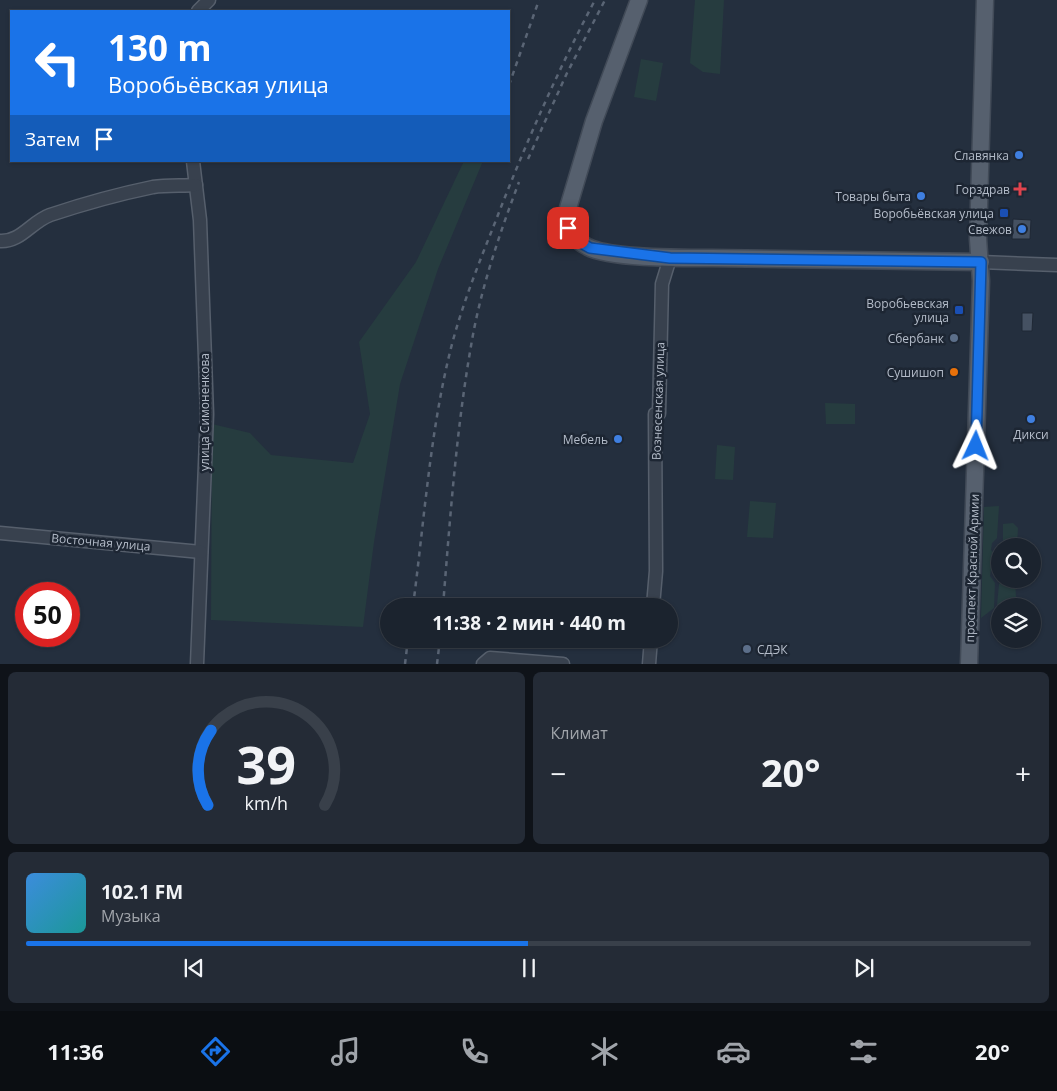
<!DOCTYPE html>
<html lang="ru">
<head>
<meta charset="utf-8">
<style>
  :root { --surface:#1b232e; --page:#242b36; --text:#f1f3f6; --muted:#a0a4aa; --line:#39404a; --accent:#1a73e8 }
  body { margin:0; font-family:"Open Sans",sans-serif; background:var(--page); color:var(--text); height:100vh; display:flex; flex-direction:column; font-size:19px; white-space:nowrap }
  * { box-sizing:border-box; margin:0 }
  p { font-size:16px; color:var(--muted) }
  .icon { flex:none; width:28px; height:28px; fill:none; stroke:currentColor; stroke-width:2; stroke-linecap:round; stroke-linejoin:round }
  .map { position:relative; height:664px; overflow:hidden }
  .sheet { display:flex; flex-direction:column; gap:8px; padding:8px; background:#0f1319; flex:1 }
  .sheet>* { flex:none }
  .banner { position:absolute; left:10px; top:10px; width:500px; height:152px; border-radius:0px; box-shadow:0 1px 4px #0004,0 0 0 1px var(--line); background:#1a73e8; color:#fff; overflow:hidden }
  .fabs { position:absolute; left:991px; top:538px; display:grid; gap:10px }
  .fabs a { display:grid; place-items:center; width:50px; height:50px; border-radius:50%; background:var(--surface); box-shadow:0 1px 4px #0004,0 0 0 1px var(--line); font-size:25px }
  .speed { position:absolute; left:15px; top:582px; display:flex; gap:10px; font-size:25px; font-weight:700; text-align:center }
  .speed>* { display:grid; place-content:center; width:65px; height:65px; border-radius:50%; background:var(--surface); box-shadow:0 1px 4px #0004,0 0 0 1px var(--line); line-height:1 }
  .speed .limit { border:8px solid #d22; background:#fff; color:#111 }
  .pin { position:absolute; display:grid; place-items:center; width:42px; height:42px; color:#fff; margin:-21px; border-radius:10px; box-shadow:0 2px 8px #0006 }
  .me { position:absolute; width:55px; margin:-28px; rotate:2deg; stroke-linejoin:round; filter:drop-shadow(0 0 4px #0008) }
  .turn { display:flex; align-items:center; gap:18px; height:105px; padding:0 15px; font-size:22px }
  .turn .icon { width:65px; height:65px; stroke-width:2.5 }
  .turn b { display:block; font-size:35px; line-height:42px }
  .then { display:flex; align-items:center; height:48px; padding:0 15px; background:#0003; gap:10px; font-size:19px }
  .big { font-size:38px; font-weight:700; line-height:1.1 }
  .sheet .tile { flex:1; display:flex; flex-direction:column; justify-content:center; gap:8px; min-width:0; padding:0 18px; border-radius:8px; background:var(--page) }
  .sheet .dial { align-items:center; gap:0 }
  .dial svg { height:130px; overflow:visible; fill:none; stroke:var(--line); stroke-width:7; stroke-linecap:round; text-anchor:middle }
  .dial text { fill:var(--text); stroke:none }
  .song { display:flex; align-items:center; gap:15px }
  .cover { width:60px; height:60px; border-radius:8px; background:linear-gradient(135deg,hsl(210 70% 55%),hsl(180 70% 35%)) }
  .played { height:5px; border-radius:2px; background:linear-gradient(90deg,var(--accent) 50%,var(--line) 50%) }
  .keys { display:flex; justify-content:space-around; direction:ltr }
  .heat { display:flex; justify-content:space-between; align-items:center; font-size:28px; direction:ltr }
  .sheet .tiles { flex:1; display:grid; gap:8px; grid-template-columns:1fr 1fr }
  .tile:last-child { grid-column:span 2 }
  .trip { position:absolute; left:380px; top:598px; width:298px; height:50px; border-radius:25px; background:var(--surface); box-shadow:0 1px 4px #0004,0 0 0 1px var(--line); font-weight:700; line-height:50px; text-align:center }
  .tabs { display:flex; height:80px; justify-content:space-around; align-items:center; background:#0b0e12; color:var(--muted) }
  .tabs .icon { width:35px; height:35px }
  .tabs .current { color:var(--accent) }
  .tabs b { font-size:22px; color:var(--text) }
  .map>svg:first-child { display:block }
  .green { fill:#263c3f }
  .building { fill:#455162; stroke:#1f2835 }
  .lines { fill:none; stroke-linecap:round; stroke-linejoin:round }
  .minor-casing { stroke:#565f6c; stroke-width:15 }
  .major-casing { stroke:#414a57; stroke-width:19 }
  .minor { stroke:#38414e; stroke-width:12 }
  .major { stroke:#56606e; stroke-width:16 }
  .rail { stroke:#5a6575; stroke-width:2.5; stroke-dasharray:5 5; stroke-linecap:butt }
  .route-casing { stroke:#114b97; stroke-width:12 }
  .route { stroke:#1a73e8; stroke-width:9 }
  .shop-dot { fill:#3f7fe0; stroke:#1d2633; stroke-width:2 }
  .health-dot { fill:#e0444e; stroke:#1d2633; stroke-width:2 }
  .transit-dot { fill:#1a4fb4; stroke:#1d2633; stroke-width:2 }
  .service-dot { fill:#5c6f8a; stroke:#1d2633; stroke-width:2 }
  .food-dot { fill:#e8710a; stroke:#1d2633; stroke-width:2 }
  .labels { text-anchor:middle; dominant-baseline:central; stroke-width:5; stroke-linejoin:round; paint-order:stroke }
  .poi-label { font-size:12px; fill:#b4bcc9; stroke:#1d2633; text-anchor:end }
  .street-label { font-size:12px; fill:#b4bcc9; stroke:#1d2633 }
</style>
</head>
<body>
<div class="map">
<svg width="1057" height="664" viewBox="0 0 1057 664">
  <rect width="100%" height="100%" fill="#242f3e"/>
  <g class="green">
    <path d="M695 0H724L720 74 703 72 690 63Z"/>
    <path d="M641 59 663 63 656 101 634 97Z"/>
    <path d="M464 161H483L438 269 400 384 374 542 363 627 211 620 212 424 250 433 271 455 353 463 370 414 359 342 416 262Z"/>
    <path d="M825 403 855 404V424H826Z"/>
    <path d="M717 445 735 447 733 480 715 479Z"/>
    <path d="M750 501 776 503 773 538 747 537Z"/>
    <path d="M999 506 997 538 992 543 991 550 996 556V565L991 569 990 576 995 583 994 608 981 618 984 507Z"/>
    <path d="M1013 523 1018 528 1017 544 1006 546 1003 540V524Z"/>
    <path d="M1005 579H1015L1016 597H1013V606H1000V609L997 605 999 584Z"/>
  </g>
  <g class="building">
    <path d="M1013 219 1031 220 1030 239H1012Z"/>
    <path d="M1022 313H1033L1032 331H1022Z"/>
  </g>
  <g class="lines">
    <g class="minor-casing">
      <g id="minor">
        <path d="M198 11 209 0"/>
        <path d="M193 161 200 220 207 414 197 664"/>
        <path d="M0 241C21 242 31 222 50 215 83 204 119 194 153 187 167 185 182 186 196 185"/>
        <path d="M981 262 1057 265"/>
        <path d="M0 533 201 552"/>
        <path d="M653 606 656 571 655 414 659 413 662 284 670 258"/>
        <path d="M483 664 490 658 563 664"/>
        <path d="M649 664 651 639"/>
      </g>
    </g>
    <g class="major-casing">
      <g id="major">
        <path d="M639 0 594 121 566 215C569 230 573 240 588 247 611 259 684 258 712 258 801 260 891 260 981 262"/>
        <path d="M969 664 981 281 978 239 985 0"/>
      </g>
    </g>
    <use href="#minor" class="minor"/>
    <use href="#major" class="major"/>
    <g class="rail">
      <path d="M509 85 539 0"/>
      <path d="M528 159 567 73 605 0"/>
      <path d="M413 606C424 523 430 433 450 352 461 307 479 263 496 220 525 145 557 72 595 0"/>
      <path d="M443 606C450 520 456 432 471 346 480 291 499 235 519 182"/>
      <path d="M405 664 408 639"/>
      <path d="M437 664 440 639"/>
    </g>
  </g>
  <g class="lines">
    <g class="route-casing">
      <path id="route" d="M568 228 576 240 590 248 670 258 981 262 976 446"/>
    </g>
    <use href="#route" class="route"/>
  </g>
  <g class="shop-dot">
    <circle cx="1019" cy="155" r="5"/>
    <circle cx="921" cy="196" r="5"/>
    <circle cx="1022" cy="229" r="5"/>
    <circle cx="1031" cy="419" r="5"/>
    <circle cx="618" cy="439" r="5"/>
  </g>
  <path class="health-dot" d="M1017.5 181.5h5v5h5v5h-5v5h-5v-5h-5v-5h5z"/>
  <g class="transit-dot">
    <rect x="999" y="208" width="10" height="10" rx="2.5"/>
    <rect x="954" y="305" width="10" height="10" rx="2.5"/>
  </g>
  <g class="service-dot">
    <circle cx="954" cy="338" r="5"/>
    <circle cx="747" cy="649" r="5"/>
  </g>
  <circle class="food-dot" cx="954" cy="372" r="5"/>
  <g class="labels">
    <g class="poi-label">
      <text x="1009" y="155">Славянка</text>
      <text x="1010" y="189">Горздрав</text>
      <text x="911" y="196">Товары быта</text>
      <text x="994" y="213">Воробьёвская улица</text>
      <text x="1012" y="229">Свежов</text>
      <text x="949" y="303">Воробьевская<tspan x="949" dy="14">улица</tspan></text>
      <text x="944" y="338">Сбербанк</text>
      <text x="944" y="372">Сушишоп</text>
      <text x="1031" y="434" text-anchor="middle">Дикси</text>
      <text x="608" y="439">Мебель</text>
      <text x="757" y="649" text-anchor="start">СДЭК</text>
    </g>
    <g class="street-label">
      <text transform="translate(658 401) rotate(-88)">Вознесенская улица</text>
      <text transform="translate(204 412) rotate(-90)">улица Симоненкова</text>
      <text transform="translate(101 542) rotate(5)">Восточная улица</text>
      <text transform="translate(972 568) rotate(-88)">проспект Красной Армии</text>
    </g>
  </g>
</svg>
<div class="fabs">
<a><svg class="icon" aria-label="search" viewBox="0 0 24 24"><circle cx="10" cy="10" r="6"/><path d="M15 15l6 6"/></svg></a>
<a><svg class="icon" aria-label="layers" viewBox="0 0 24 24"><path d="M12 4l9 5-9 5-9-5zM3 14l9 5 9-5"/></svg></a>
</div>
<div class="speed"><div class="limit">50</div></div>
<div class="pin" style="left:568px;top:228px;background:#d93025"><svg class="icon" aria-label="arrive" viewBox="0 0 24 24"><path d="M6 21V4h12l-3 4 3 4H6"/></svg></div>
<svg class="me" style="left:976px;top:446px" viewBox="-20 -20 40 40"><path d="M0-17L14 15 0 8-14 15z" fill="#1a73e8" stroke="#fff" stroke-width="4"/></svg>
<div class="trip">11:38 · 2 мин · 440 m</div>
<div class="banner">
<div class="turn"><svg class="icon" aria-label="left" viewBox="0 0 24 24"><path d="M17 20v-9H6M10 6l-5 5 5 5"/></svg><div><b>130 m</b>Воробьёвская улица</div></div>
<div class="then">Затем<svg class="icon" aria-label="arrive" viewBox="0 0 24 24"><path d="M6 21V4h12l-3 4 3 4H6"/></svg></div>
</div>
</div>
<section class="sheet">
<div class="tiles">
<div class="tile dial"><svg viewBox="0 0 100 80">
<path d="M14 69A42 42 0 1 1 86 69"/>
<path d="M14 69A42 42 0 0 1 16 23" stroke="#1a73e8"/>
<text x="50" y="56" font-size="32" font-weight="700">39</text>
<text x="50" y="72" font-size="11">km/h</text>
</svg></div>
<div class="tile"><p>Климат</p>
<div class="heat"><a>−</a><b class="big">20°</b><a>+</a></div>
</div>
<div class="tile">
<div class="song"><i class="cover"></i><div><b>102.1 FM</b><p>Музыка</p></div></div>
<div class="played"></div>
<div class="keys"><svg class="icon" aria-label="previous" viewBox="0 0 24 24"><path d="M18 5L8 12l10 7zM5 5v14"/></svg><svg class="icon" aria-label="pause" viewBox="0 0 24 24"><path d="M8 5v14M16 5v14"/></svg><svg class="icon" aria-label="next" viewBox="0 0 24 24"><path d="M6 5l10 7-10 7zM19 5v14"/></svg></div>
</div>
</div>
</section>
<nav class="tabs">
<b>11:36</b>
<svg class="icon current" aria-label="directions" viewBox="0 0 24 24"><path d="M12 3l9 9-9 9-9-9zM9 14v-3h6M13 9l2 2-2 2"/></svg>
<svg class="icon" aria-label="music" viewBox="0 0 24 24"><path d="M9 18V5l10-2v13"/><circle cx="6" cy="18" r="3"/><circle cx="16" cy="16" r="3"/></svg>
<svg class="icon" aria-label="phone" viewBox="0 0 24 24"><path d="M5 4h4l2 5-3 2q2 4 5 5l2-3 5 2v4C11 20 4 13 5 4z"/></svg>
<svg class="icon" aria-label="climate" viewBox="0 0 24 24"><path d="M12 3v18M4 7l16 10M4 17L20 7"/></svg>
<svg class="icon" aria-label="car" viewBox="0 0 24 24"><path d="M5 17H2v-5l4-1 3-4h7l3 4 3 1v5h-3M9 17h6M6 11h13"/><circle cx="7" cy="17" r="2"/><circle cx="17" cy="17" r="2"/></svg>
<svg class="icon" aria-label="filters" viewBox="0 0 24 24"><path d="M4 7h16M4 17h16"/><circle cx="9" cy="7" r="2"/><circle cx="15" cy="17" r="2"/></svg>
<b>20°</b>
</nav>
</body>
</html>
